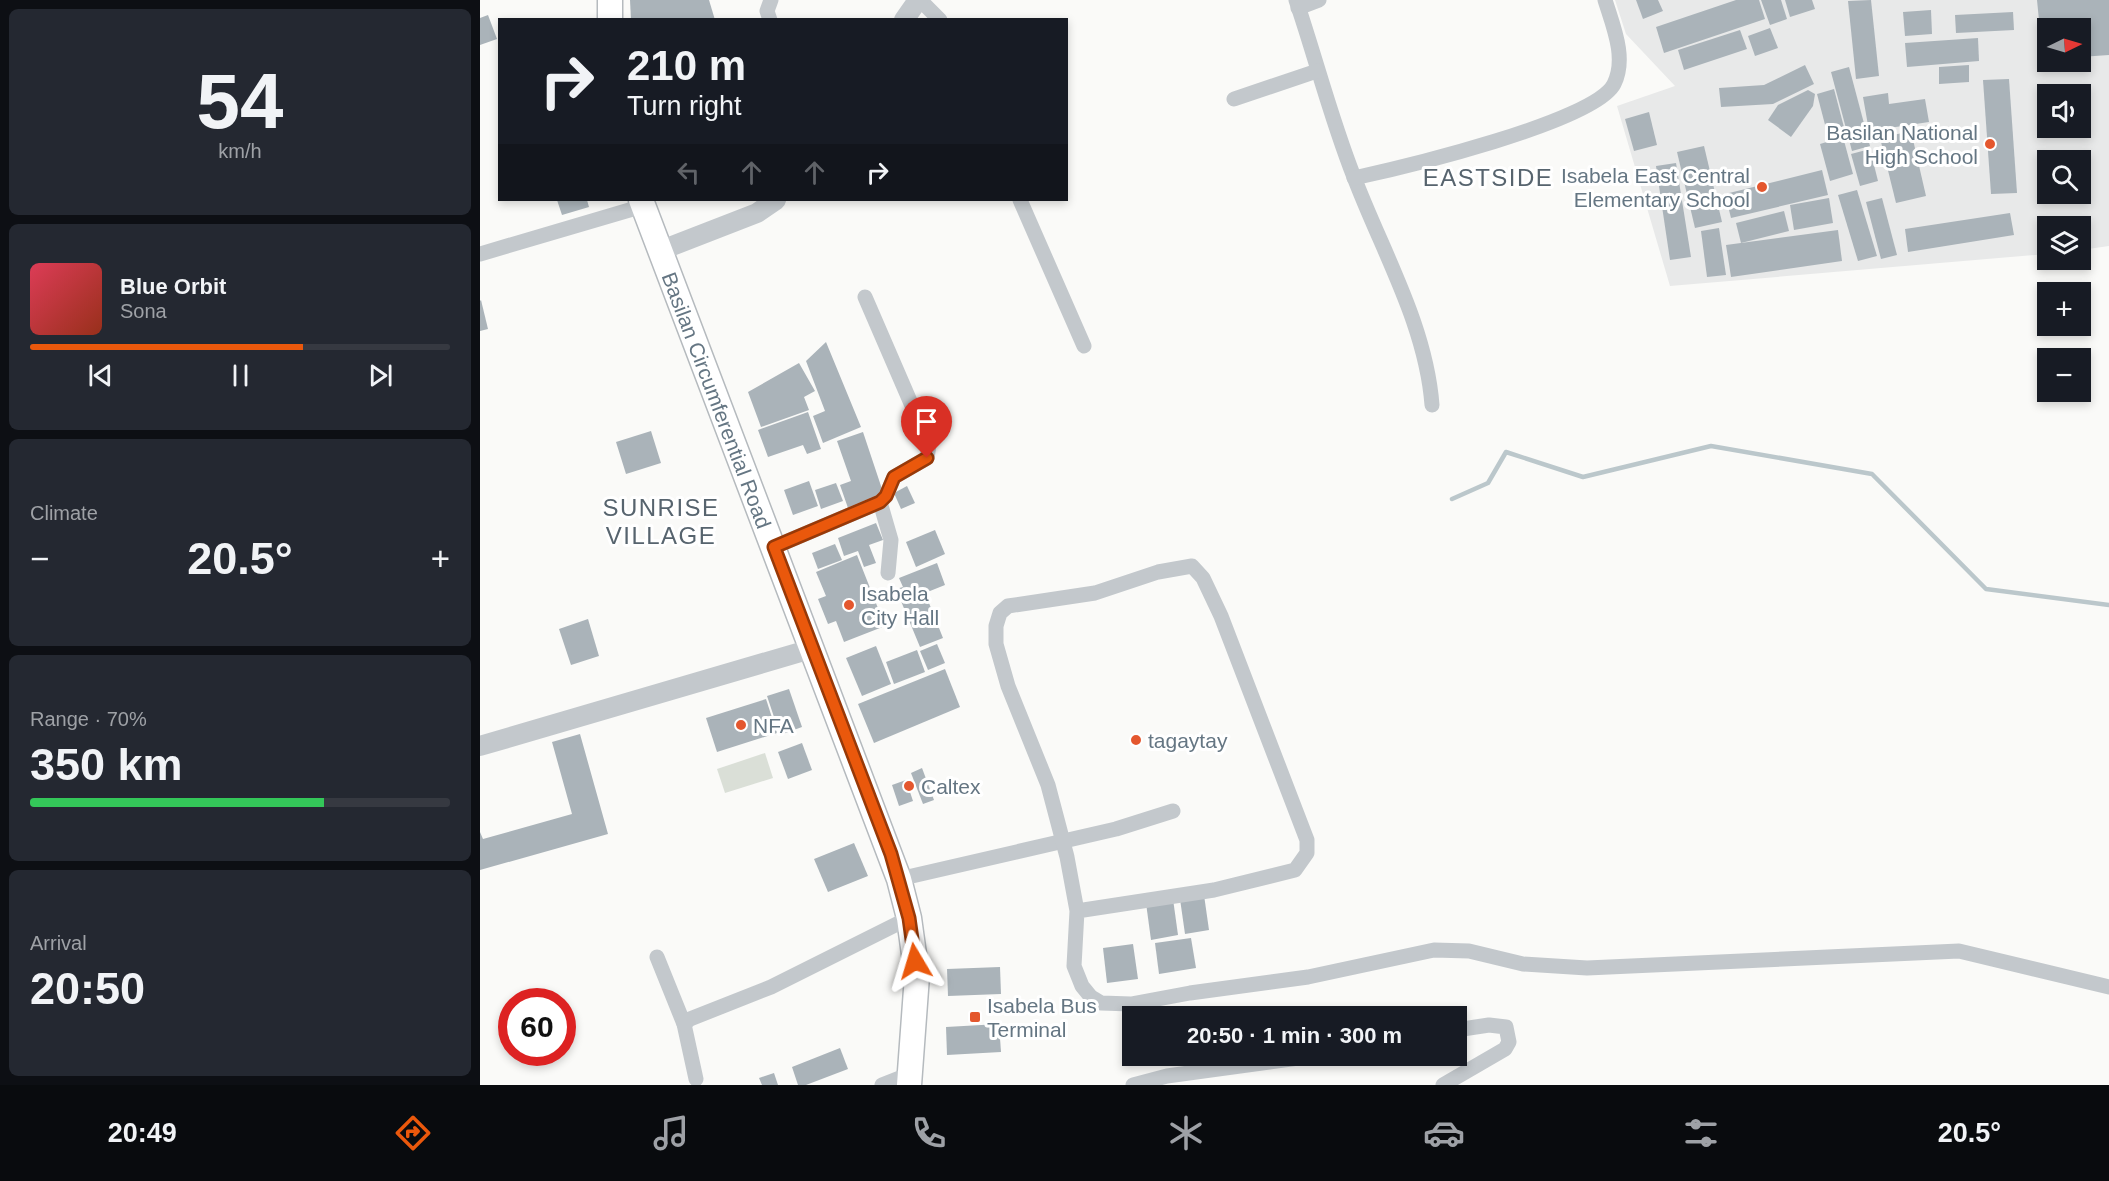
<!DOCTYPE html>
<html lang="en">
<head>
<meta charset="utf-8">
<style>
  :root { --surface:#171b24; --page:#242831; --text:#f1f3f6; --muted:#9ea1a6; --line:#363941; --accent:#ea580c }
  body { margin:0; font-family:Arial,sans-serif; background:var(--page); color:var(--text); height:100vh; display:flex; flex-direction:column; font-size:22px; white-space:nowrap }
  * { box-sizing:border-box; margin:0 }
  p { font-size:20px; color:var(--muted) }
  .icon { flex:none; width:33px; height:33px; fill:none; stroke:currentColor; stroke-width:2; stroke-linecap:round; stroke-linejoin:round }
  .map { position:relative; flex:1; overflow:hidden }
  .side { display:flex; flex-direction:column; gap:9px; padding:9px; background:#0d0f14; width:480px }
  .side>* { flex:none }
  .top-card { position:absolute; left:18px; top:18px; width:570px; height:183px; border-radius:0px; box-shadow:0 3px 9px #0003; background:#171b24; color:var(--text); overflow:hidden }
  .needle { width:39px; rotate:85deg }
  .buttons { position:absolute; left:1557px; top:18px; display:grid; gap:12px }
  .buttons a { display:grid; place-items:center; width:54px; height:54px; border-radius:0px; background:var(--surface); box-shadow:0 3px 9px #0003; font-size:30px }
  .speed { position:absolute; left:18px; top:988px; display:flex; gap:12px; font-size:30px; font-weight:700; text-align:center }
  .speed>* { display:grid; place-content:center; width:78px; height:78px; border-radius:50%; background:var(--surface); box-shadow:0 3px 9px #0003; line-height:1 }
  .speed .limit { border:9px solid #d22; background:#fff; color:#111 }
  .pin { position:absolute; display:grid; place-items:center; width:51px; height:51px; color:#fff; margin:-62px -26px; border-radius:50% 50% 50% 0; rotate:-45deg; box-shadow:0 0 6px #0007 }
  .pin .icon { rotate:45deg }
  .me { position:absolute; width:66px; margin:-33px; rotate:353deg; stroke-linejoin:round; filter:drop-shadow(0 0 4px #0008) }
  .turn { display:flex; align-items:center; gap:21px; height:126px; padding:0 30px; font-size:27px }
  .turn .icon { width:78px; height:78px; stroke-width:2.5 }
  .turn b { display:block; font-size:42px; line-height:51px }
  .lanes { display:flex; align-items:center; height:57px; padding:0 30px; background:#0003; justify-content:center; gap:30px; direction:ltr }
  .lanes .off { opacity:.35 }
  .big { font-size:45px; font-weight:800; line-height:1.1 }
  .side .widget { flex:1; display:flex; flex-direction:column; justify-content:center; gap:9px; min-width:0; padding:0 21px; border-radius:9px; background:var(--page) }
  .side .dial { align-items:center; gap:0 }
  .dial b { font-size:78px; line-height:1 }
  .song { display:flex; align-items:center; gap:18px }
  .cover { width:72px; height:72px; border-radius:9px; background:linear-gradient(135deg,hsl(350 70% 55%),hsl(10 70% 35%)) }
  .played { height:6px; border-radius:3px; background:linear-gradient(90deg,var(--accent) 65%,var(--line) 65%) }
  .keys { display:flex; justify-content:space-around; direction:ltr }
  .heat { display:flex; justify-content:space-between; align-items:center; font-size:33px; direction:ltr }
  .charge { height:9px; border-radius:4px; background:linear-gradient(90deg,#34c759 70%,var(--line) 0) }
  .trip { position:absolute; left:642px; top:1006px; width:345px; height:60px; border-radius:0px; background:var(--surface); box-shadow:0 3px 9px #0003; font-weight:800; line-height:60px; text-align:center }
  .tab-bar { display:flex; height:96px; justify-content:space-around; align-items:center; background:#090b0e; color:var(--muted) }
  .tab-bar .icon { width:42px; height:42px }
  .tab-bar .on { color:var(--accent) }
  .tab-bar b { font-size:27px; color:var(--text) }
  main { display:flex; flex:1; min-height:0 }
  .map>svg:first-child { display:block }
  .built { fill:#e8e9e9; fill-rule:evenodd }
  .green { fill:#dadfd7 }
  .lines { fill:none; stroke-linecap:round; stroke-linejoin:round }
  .stream { stroke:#bbc7cb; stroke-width:4.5 }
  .building { fill:#aab3b9 }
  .primary-casing { stroke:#b5babe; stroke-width:27 }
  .minor { stroke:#c3c8cc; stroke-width:15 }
  .tertiary { stroke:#c3c8cc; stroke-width:20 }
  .primary { stroke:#fff; stroke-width:24 }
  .route-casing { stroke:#983908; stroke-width:15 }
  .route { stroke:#ea580c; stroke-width:10 }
  .poi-dot { fill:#e4572e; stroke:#fff; stroke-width:2 }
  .labels { text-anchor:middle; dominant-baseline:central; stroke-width:6; stroke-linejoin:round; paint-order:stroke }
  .poi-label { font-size:21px; fill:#657683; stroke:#fff; text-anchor:start }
  .street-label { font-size:21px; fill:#657683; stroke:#fff }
  .quarter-label { font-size:24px; letter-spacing:1.5px; fill:#57646e; stroke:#fff }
</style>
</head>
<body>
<main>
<section class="side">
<div class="widget dial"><b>54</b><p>km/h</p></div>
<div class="widget">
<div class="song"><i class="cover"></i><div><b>Blue Orbit</b><p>Sona</p></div></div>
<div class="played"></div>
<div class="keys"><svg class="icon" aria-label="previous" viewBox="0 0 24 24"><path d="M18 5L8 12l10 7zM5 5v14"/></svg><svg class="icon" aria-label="pause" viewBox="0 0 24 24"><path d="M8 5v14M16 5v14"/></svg><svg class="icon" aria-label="next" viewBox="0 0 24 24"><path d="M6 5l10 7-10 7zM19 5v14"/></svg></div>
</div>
<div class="widget"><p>Climate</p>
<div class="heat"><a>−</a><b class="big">20.5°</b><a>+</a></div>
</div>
<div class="widget"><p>Range · 70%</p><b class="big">350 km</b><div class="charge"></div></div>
<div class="widget"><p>Arrival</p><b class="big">20:50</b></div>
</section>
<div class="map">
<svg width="1629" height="1085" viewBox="0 0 1629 1085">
  <rect width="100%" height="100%" fill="#fafaf8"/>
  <path class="built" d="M1135 0H1629V246L1601 250 1600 226H1568L1567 254 1190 286 1137 106 1195 86 1146 34ZM1568 28H1600V62H1568ZM1568 94H1600V128H1568ZM1568 160H1600V194H1568Z"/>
  <path class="green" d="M285 753 293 778 245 793 237 769Z"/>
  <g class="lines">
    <path class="stream" d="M972 499 1008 483 1026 452 1103 477 1231 446 1392 474 1506 589 1629 605"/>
  </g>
  <g class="building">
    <path d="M150 0H229L235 20H151Z"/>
    <path d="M1156 0H1178L1183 11 1163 19Z"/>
    <path d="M1256 0H1279L1285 19 1184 53 1176 27Z"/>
    <path d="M1281 0H1301L1307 19 1290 25Z"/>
    <path d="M1305 0H1332L1335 9 1310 17Z"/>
    <path d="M1391 0 1399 76 1376 79 1368 1Z"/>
    <path d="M1557 0H1629V55L1600 57V28H1568V60L1563 61Z"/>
    <path d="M1451 10 1452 34 1425 36 1423 12Z"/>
    <path d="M1533 12 1534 30 1476 33 1475 15Z"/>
    <path d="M8 15 17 39 0 45V18Z"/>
    <path d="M1290 28 1298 48 1275 56 1268 36Z"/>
    <path d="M1260 30 1267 49 1204 70 1198 50Z"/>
    <path d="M1498 38 1499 61 1427 67 1425 43Z"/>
    <path d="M1325 65 1334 84 1293 104 1241 107 1239 88 1284 85Z"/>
    <path d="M1489 65V82L1459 84V67Z"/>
    <path d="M1369 67 1390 146 1372 151 1351 72Z"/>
    <path d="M1529 79 1537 193 1511 194 1503 80Z"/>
    <path d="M1354 89 1366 135 1349 140 1337 94Z"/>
    <path d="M1328 90 1335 94 1333 106 1311 137 1288 120 1298 105Z"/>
    <path d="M1408 93 1409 104 1445 99 1449 122 1389 131 1383 97Z"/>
    <path d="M1169 112 1177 145 1154 151 1145 119Z"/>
    <path d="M1431 131 1446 196 1416 203 1400 138Z"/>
    <path d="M1363 137 1373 174 1350 181 1340 144Z"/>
    <path d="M1224 146 1242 222 1215 228 1197 152Z"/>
    <path d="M1390 149 1398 181 1380 186 1371 154Z"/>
    <path d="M1196 163 1211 257 1190 260 1176 166Z"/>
    <path d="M1342 170 1348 195 1251 218 1245 194Z"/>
    <path d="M1377 190 1397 256 1378 261 1358 195Z"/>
    <path d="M1349 198 1353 223 1314 230 1310 205Z"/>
    <path d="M1402 198 1417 255 1401 259 1386 202Z"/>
    <path d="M77 200H107L109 207 82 215Z"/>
    <path d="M1304 211 1309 231 1261 243 1256 223Z"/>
    <path d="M1530 213 1534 235 1428 252 1425 229Z"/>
    <path d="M1239 228 1246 275 1227 277 1221 231Z"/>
    <path d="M1358 230 1362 261 1251 277 1246 245Z"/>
    <path d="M1 300 8 329 0 331V301Z"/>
    <path d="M346 342 381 427 343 443 333 416 345 411 326 361Z"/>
    <path d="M319 363 335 391 324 397 329 410 281 427 268 392Z"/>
    <path d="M328 412 341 449 327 454 323 445 288 457 278 430Z"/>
    <path d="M171 431 181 463 146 474 136 442Z"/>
    <path d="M383 432 404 495 368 508 360 485 371 481 357 441Z"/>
    <path d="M329 481 338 506 313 515 304 490Z"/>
    <path d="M356 483 363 501 341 509 335 490Z"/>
    <path d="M427 486 435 503 421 509 414 493Z"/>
    <path d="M396 523 403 540 389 545 396 563 384 567 378 551 364 556 358 538Z"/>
    <path d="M455 530 465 554 436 567 426 542Z"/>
    <path d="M355 544 362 560 338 569 332 553Z"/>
    <path d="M377 555 405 626 364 642 356 621 348 624 338 599 346 596 336 572Z"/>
    <path d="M457 563 465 585 445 593 463 638 440 647 416 589 423 587 419 578Z"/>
    <path d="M108 619 119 656 91 665 79 629Z"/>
    <path d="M457 644 465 663 448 670 440 651Z"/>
    <path d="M396 646 411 684 382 696 366 658Z"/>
    <path d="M437 650 445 672 414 684 406 662Z"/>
    <path d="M465 669 480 707 394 743 378 704Z"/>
    <path d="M309 689 322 727 300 735 287 696Z"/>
    <path d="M286 699 297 733 237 752 226 718Z"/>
    <path d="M100 734 128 834 0 870V832L3 839 92 814 72 742Z"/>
    <path d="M322 743 332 770 308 779 298 752Z"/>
    <path d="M442 768 454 800 443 804 431 773Z"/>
    <path d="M426 780 433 801 419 806 412 785Z"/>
    <path d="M374 843 388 876 348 892 334 859Z"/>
    <path d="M724 895 729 930 705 934 700 899Z"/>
    <path d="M693 899 698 935 671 940 666 903Z"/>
    <path d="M711 938 716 968 679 974 675 943Z"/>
    <path d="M653 944 658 979 627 983 623 948Z"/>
    <path d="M520 967 521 994 468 996 467 969Z"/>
    <path d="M519 1024 521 1052 467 1055 466 1027Z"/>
    <path d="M360 1048 368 1069 326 1085H318L312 1067Z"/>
    <path d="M294 1073 298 1085H282L279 1078Z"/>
  </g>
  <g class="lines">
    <g class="primary-casing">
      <g id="primary">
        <path d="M130 0V20"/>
        <path id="s1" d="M161 200 419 879 429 918 437 976 429 1085"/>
      </g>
    </g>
    <g class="minor">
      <path d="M440 0 460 20"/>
      <path d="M816 0C836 59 851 119 874 177 902 251 946 325 952 405"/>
      <path d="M818 8 839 0"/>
      <path d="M290 20 287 11 291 0"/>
      <path d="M754 99 837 71"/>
      <path d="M874 178C920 168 1115 122 1134 84 1147 58 1133 26 1125 0"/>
      <path d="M540 200 604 346"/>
      <path d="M0 254 163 206"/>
      <path d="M400 502 411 540 408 573"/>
      <path d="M294 547 400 502 406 496 414 477 447 458 449 445 385 297"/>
      <path d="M419 879 636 829 693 811"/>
      <path d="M597 911 734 890 815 870 827 853V840L741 616 723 578 712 566 678 572 615 593 528 606 520 613 516 626V644L528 686 568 785 587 857 597 911 594 966 602 986 611 997 621 1003 651 1004 710 993 828 977 954 950 989 951 1043 964 1107 968 1479 951 1629 987"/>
      <path d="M177 957 204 1024 216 1079"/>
      <path d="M204 1024 210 1019 291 987 429 918"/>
      <path d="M402 1085 430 1074"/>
      <path d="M653 1085 687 1076 833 1056"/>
      <path d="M963 1085 1025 1049 1029 1042 1026 1027 1009 1025 976 1030"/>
    </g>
    <g class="tertiary">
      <path d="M424 20 438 0"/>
      <path d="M179 251 277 213 296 200"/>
      <path d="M0 746 331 649"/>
    </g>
    <use href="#primary" class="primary"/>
  </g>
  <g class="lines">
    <g class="route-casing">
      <path id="route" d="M435 961 429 918 411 854 294 547 400 502 406 496 414 477 447 458"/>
    </g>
    <use href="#route" class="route"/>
  </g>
  <g class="poi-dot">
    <circle cx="1510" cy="144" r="6"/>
    <circle cx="1282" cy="187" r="6"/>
    <circle cx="369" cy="605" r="6"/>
    <circle cx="261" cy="725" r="6"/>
    <circle cx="656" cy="740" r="6"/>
    <circle cx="429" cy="786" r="6"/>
    <rect x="489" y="1011" width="12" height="12" rx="3"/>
  </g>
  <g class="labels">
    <g class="poi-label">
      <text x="1498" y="132" text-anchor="end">Basilan National<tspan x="1498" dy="24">High School</tspan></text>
      <text x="1270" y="175" text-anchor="end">Isabela East Central<tspan x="1270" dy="24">Elementary School</tspan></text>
      <text x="381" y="593">Isabela<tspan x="381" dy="24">City Hall</tspan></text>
      <text x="273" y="725">NFA</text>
      <text x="668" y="740">tagaytay</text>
      <text x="441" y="786">Caltex</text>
      <text x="507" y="1005">Isabela Bus<tspan x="507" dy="24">Terminal</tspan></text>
    </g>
    <g class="street-label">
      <text stroke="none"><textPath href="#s1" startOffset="214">Basilan Circumferential Road</textPath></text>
    </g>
    <g class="quarter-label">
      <text x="1008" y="177">EASTSIDE</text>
      <text x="181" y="507">SUNRISE<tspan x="181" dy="28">VILLAGE</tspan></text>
    </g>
  </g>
</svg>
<div class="buttons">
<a><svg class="needle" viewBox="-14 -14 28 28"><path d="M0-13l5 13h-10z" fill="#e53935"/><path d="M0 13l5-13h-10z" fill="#9ea1a6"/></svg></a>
<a><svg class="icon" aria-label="sound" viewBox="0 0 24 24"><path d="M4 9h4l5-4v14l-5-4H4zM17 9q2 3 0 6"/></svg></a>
<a><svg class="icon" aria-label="search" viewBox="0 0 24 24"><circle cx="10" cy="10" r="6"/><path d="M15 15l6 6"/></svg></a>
<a><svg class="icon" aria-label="layers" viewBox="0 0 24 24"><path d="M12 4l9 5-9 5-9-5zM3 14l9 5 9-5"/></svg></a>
<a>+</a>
<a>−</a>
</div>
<div class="speed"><div class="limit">60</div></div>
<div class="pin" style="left:447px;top:458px;background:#d93025"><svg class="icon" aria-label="arrive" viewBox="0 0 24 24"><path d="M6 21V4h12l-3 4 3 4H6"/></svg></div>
<svg class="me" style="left:435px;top:961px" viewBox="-20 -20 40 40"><path d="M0-17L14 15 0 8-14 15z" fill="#ea580c" stroke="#fff" stroke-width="4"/></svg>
<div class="trip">20:50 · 1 min · 300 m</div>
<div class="top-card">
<div class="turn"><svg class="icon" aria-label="right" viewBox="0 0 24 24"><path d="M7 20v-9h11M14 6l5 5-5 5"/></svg><div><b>210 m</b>Turn right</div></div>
<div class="lanes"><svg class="icon off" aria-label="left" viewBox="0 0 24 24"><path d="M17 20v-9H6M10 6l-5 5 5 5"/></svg><svg class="icon off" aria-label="ahead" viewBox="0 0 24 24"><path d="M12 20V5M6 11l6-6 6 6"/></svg><svg class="icon off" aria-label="ahead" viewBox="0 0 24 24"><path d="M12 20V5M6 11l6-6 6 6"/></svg><svg class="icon" aria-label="right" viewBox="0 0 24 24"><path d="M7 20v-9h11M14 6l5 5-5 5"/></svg></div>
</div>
</div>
</main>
<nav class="tab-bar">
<b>20:49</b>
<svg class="icon on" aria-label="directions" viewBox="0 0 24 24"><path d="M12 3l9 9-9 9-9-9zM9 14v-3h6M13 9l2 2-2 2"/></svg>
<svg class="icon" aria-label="music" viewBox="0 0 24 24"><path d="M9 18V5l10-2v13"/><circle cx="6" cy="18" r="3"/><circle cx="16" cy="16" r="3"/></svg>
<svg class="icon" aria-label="phone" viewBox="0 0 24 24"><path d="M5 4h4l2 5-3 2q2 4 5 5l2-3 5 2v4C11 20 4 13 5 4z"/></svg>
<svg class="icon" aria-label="climate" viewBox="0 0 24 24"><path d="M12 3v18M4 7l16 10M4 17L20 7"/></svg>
<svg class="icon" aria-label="car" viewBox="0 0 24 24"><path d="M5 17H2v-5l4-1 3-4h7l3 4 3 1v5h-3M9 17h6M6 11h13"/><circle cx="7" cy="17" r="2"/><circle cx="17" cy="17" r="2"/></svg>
<svg class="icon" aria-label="filters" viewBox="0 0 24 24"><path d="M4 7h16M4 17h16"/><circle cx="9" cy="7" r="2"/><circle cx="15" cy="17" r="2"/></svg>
<b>20.5°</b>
</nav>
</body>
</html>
